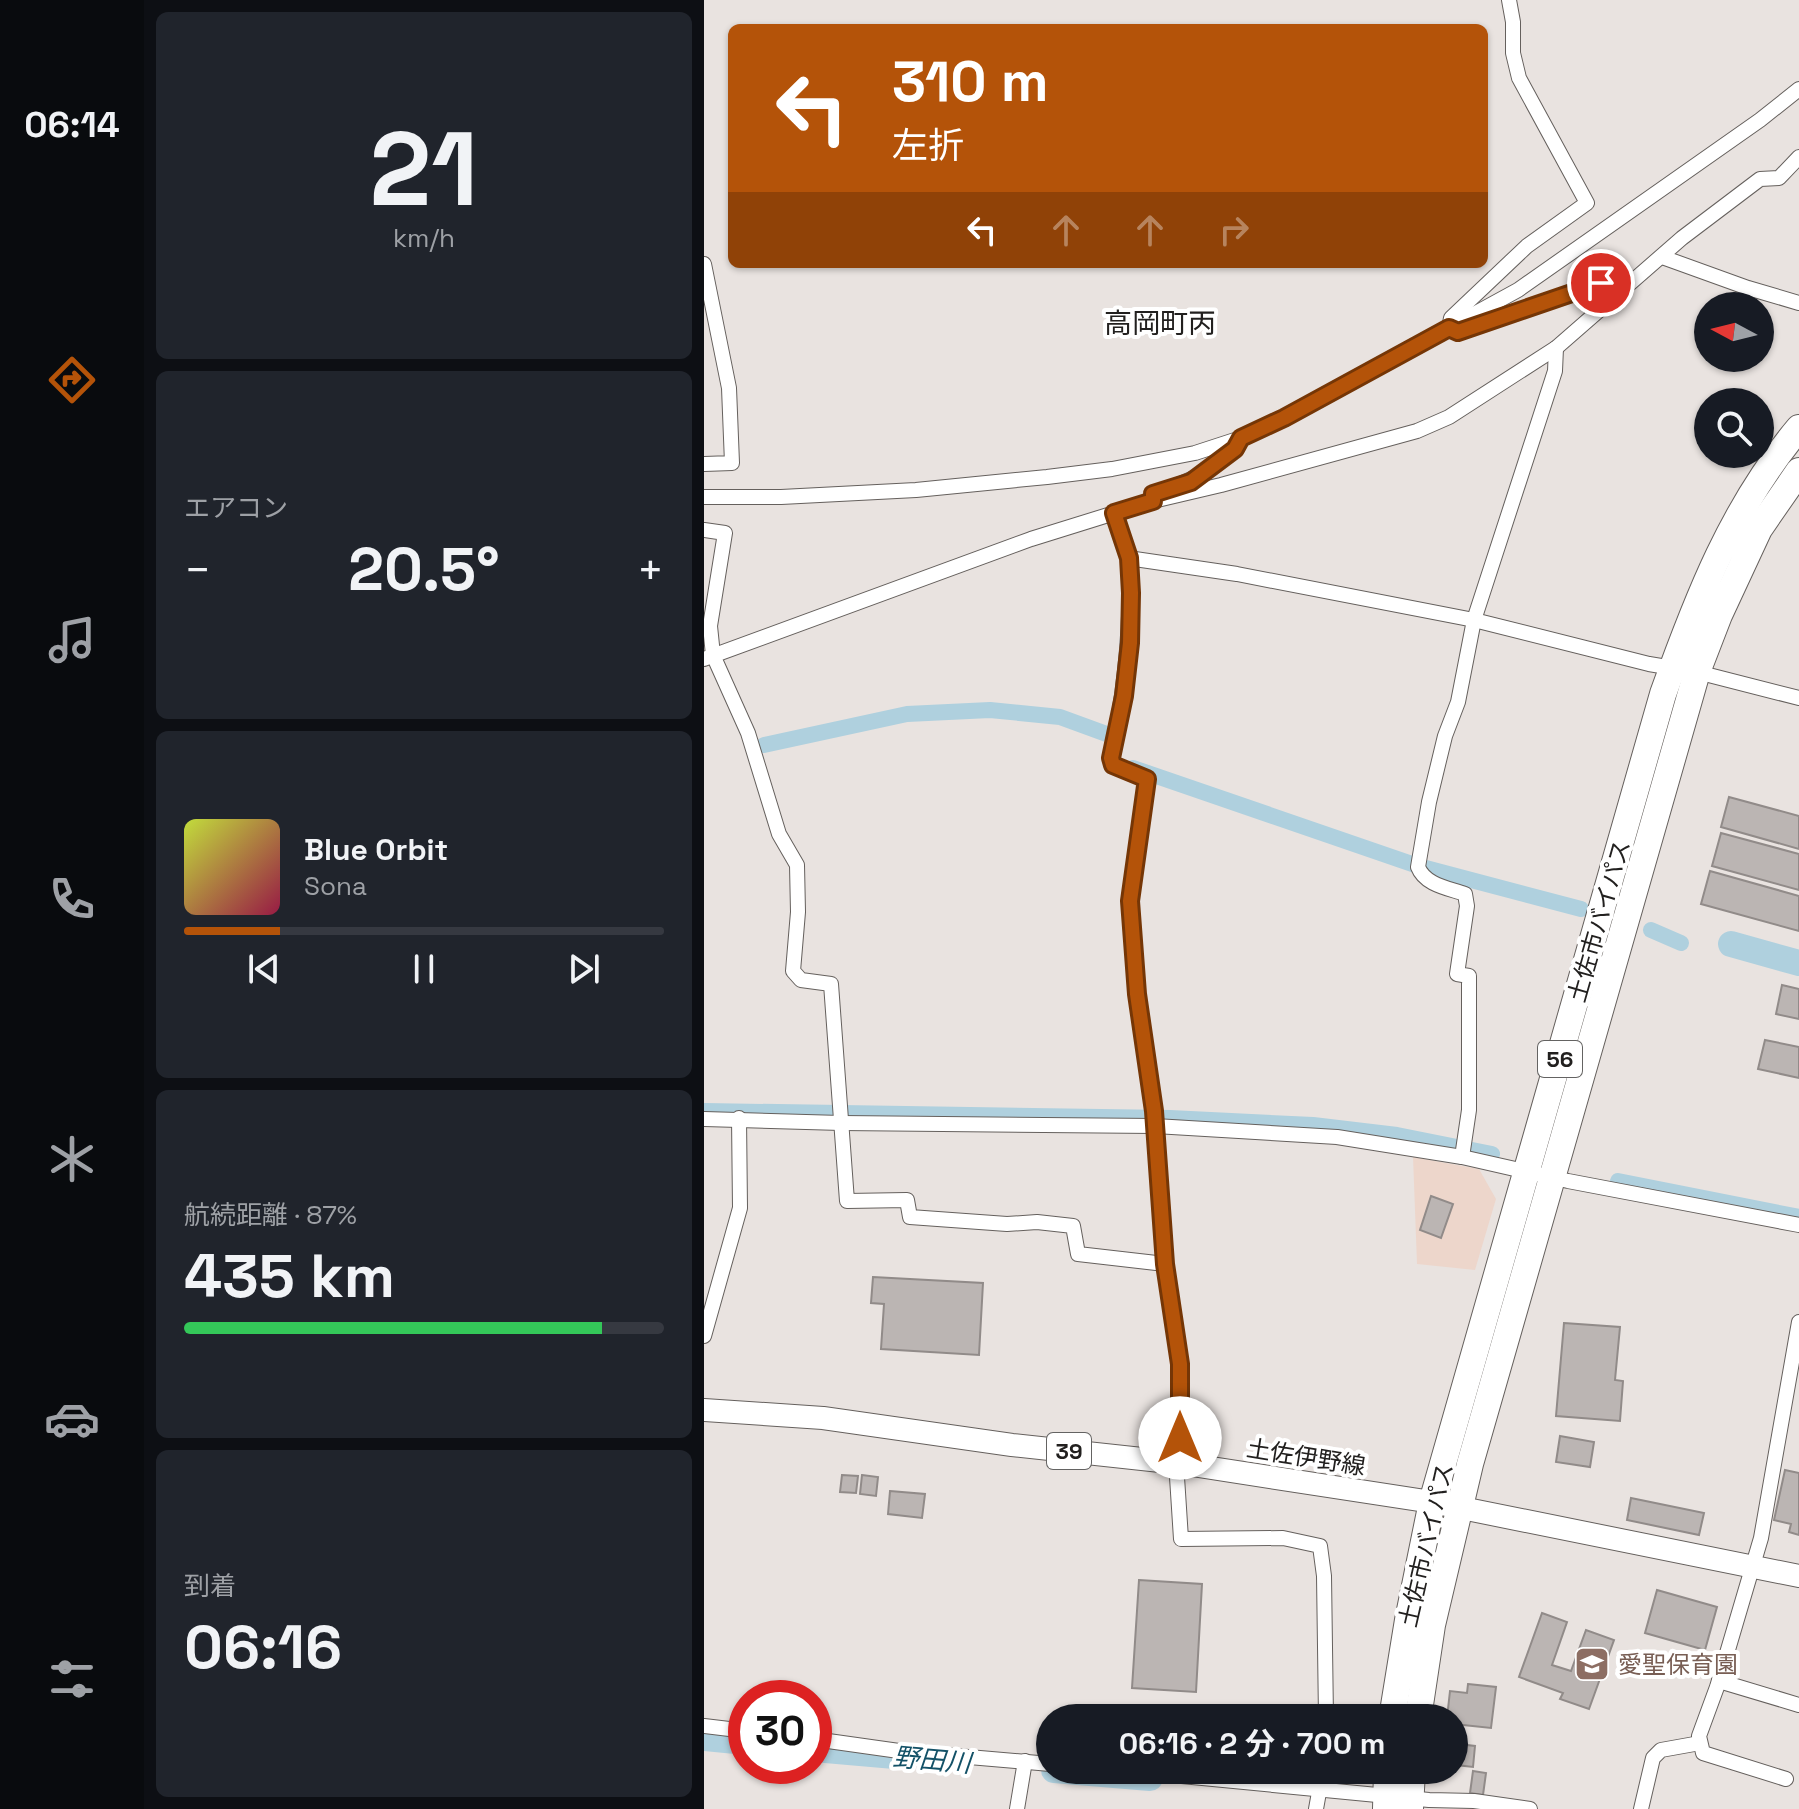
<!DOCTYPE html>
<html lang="ja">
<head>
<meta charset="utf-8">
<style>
  :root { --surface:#171b24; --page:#20242c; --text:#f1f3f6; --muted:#9ea1a6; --line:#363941; --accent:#b45309 }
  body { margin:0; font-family:"Space Grotesk","Noto Sans JP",sans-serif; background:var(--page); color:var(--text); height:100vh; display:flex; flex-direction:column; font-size:30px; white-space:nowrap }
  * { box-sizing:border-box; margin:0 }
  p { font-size:26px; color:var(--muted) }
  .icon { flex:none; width:44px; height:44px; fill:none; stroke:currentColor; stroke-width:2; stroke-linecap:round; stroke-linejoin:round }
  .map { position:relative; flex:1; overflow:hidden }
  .panel { display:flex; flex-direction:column; gap:12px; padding:12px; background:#0d0f14; width:560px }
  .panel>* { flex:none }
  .banner { position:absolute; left:24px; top:24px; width:760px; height:244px; border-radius:12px; box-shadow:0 2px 6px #0004; background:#b45309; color:#fff; overflow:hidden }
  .needle { width:52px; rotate:277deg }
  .controls { position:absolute; left:990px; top:292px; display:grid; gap:16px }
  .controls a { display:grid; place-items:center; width:80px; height:80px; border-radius:50%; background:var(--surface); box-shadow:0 2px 6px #0004; font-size:40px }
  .speed { position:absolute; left:24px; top:1680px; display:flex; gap:16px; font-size:40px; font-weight:700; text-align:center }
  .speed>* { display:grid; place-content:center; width:104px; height:104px; border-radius:50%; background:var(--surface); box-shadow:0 2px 6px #0004; line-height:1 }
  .speed .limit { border:12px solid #d22; background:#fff; color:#111 }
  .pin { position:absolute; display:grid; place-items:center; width:68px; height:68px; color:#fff; margin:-34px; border:4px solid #fff; border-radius:50%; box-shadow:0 2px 8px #0007 }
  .me { position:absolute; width:88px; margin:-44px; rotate:0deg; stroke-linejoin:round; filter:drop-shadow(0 0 6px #0008) }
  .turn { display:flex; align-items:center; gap:28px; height:168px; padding:0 32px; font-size:36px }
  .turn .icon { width:104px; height:104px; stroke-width:2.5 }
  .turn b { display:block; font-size:56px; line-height:68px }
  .lanes { display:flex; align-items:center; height:76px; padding:0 32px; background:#0003; justify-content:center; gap:40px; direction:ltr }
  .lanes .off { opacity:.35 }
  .big { font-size:60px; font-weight:700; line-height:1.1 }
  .panel .card { flex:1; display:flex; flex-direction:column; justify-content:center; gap:12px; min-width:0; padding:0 28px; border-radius:12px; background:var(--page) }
  .panel .dial { align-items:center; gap:0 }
  .dial b { font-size:104px; line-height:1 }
  .song { display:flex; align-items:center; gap:24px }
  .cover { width:96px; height:96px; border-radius:12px; background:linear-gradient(135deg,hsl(70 70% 55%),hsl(340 70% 35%)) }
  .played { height:8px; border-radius:4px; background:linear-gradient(90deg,var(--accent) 20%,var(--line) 20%) }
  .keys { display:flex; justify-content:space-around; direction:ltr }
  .heat { display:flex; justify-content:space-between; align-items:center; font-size:44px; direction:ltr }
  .charge { height:12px; border-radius:6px; background:linear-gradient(90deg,#34c759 87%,var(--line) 0) }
  .trip { position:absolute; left:332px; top:1704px; width:432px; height:80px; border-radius:40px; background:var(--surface); box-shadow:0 2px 6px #0004; font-weight:700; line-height:80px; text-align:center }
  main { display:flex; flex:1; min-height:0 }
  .dock { display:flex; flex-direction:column; width:144px; justify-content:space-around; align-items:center; background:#090b0e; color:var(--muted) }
  .dock .icon { width:56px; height:56px }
  .dock .selected { color:var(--accent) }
  .dock b { font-size:36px; color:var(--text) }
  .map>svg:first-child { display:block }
  .commercial { fill:#edd6cb }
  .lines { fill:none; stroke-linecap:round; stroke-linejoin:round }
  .canal { stroke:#afd0de; stroke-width:16 }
  .river { stroke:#afd0de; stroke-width:26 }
  .building { fill:#bbb5b3; stroke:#918b89; stroke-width:2 }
  .street-casing { stroke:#65605d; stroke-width:16 }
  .primary-casing { stroke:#65605d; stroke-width:24 }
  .highway-casing { stroke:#65605d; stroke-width:28 }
  .street { stroke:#fff; stroke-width:14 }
  .primary { stroke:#fff; stroke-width:22 }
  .highway { stroke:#fff; stroke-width:26 }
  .route-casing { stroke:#753606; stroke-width:20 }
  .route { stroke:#b45309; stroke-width:14 }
  .labels { text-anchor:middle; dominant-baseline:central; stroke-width:8; stroke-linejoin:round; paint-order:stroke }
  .shield { fill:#fff; stroke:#646362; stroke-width:2 }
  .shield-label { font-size:22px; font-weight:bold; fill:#22201f }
  .street-label { font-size:24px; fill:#22201f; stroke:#fff }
  .education-label { font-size:24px; fill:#785e54; stroke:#fff; text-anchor:start }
  .water-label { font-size:26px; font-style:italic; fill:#135167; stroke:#fff }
  .quarter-label { font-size:28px; fill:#22201f; stroke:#fff }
</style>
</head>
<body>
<main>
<nav class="dock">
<b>06:14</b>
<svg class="icon selected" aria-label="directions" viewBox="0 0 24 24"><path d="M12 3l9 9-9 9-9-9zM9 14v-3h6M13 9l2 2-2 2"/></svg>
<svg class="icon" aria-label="music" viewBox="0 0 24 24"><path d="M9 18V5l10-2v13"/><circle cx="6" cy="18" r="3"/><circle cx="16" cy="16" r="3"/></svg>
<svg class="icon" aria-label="phone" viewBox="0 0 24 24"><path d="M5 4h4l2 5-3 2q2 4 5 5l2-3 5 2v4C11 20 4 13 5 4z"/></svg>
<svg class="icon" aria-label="climate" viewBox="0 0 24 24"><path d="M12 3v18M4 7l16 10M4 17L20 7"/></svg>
<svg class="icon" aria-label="car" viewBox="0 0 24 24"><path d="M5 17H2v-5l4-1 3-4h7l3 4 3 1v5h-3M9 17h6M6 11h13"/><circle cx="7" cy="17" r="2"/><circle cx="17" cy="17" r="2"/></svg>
<svg class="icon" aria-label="filters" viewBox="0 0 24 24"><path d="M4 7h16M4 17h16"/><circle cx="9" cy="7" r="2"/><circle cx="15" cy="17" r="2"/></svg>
</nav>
<section class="panel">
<div class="card dial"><b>21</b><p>km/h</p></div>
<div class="card"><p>エアコン</p>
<div class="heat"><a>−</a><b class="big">20.5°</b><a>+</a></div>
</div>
<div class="card">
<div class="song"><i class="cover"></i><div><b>Blue Orbit</b><p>Sona</p></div></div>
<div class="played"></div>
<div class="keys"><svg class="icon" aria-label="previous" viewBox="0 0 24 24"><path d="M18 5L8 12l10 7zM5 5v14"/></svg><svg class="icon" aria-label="pause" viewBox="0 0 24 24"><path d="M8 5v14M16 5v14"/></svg><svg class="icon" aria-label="next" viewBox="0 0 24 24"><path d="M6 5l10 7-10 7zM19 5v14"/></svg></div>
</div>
<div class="card"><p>航続距離 · 87%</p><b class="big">435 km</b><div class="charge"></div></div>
<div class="card"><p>到着</p><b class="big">06:16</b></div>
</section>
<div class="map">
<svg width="1095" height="1809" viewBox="0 0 1095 1809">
  <rect width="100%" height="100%" fill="#e9e3e0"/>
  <path class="commercial" d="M709 1157 775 1169 792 1199 771 1270 713 1264Z"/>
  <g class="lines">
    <g class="canal">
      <path d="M60 745 203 714 286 710 356 717 408 736"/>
      <path d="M429 768 711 865"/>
      <path d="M718 867 877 909"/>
      <path d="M947 930 977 943"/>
      <path d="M0 1111 466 1118 609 1125 693 1135 788 1154"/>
      <path d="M914 1181 1095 1217"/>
    </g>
    <g class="river">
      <path d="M1027 944 1095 963"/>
      <path d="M0 1738 42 1742"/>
      <path d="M110 1749 202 1757"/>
      <path d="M350 1770 446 1778"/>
    </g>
  </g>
  <g class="building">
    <path d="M1025 797 1095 816V849L1017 827Z"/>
    <path d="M1017 833 1095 854V890L1008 866Z"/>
    <path d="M1006 871 1095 896V931L997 904Z"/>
    <path d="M1078 985 1095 989V1019L1072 1014Z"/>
    <path d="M1061 1040 1095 1047V1078L1054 1069Z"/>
    <path d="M727 1196 749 1204 737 1238 716 1230Z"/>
    <path d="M169 1277 279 1283 275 1355 177 1349 180 1304 167 1303Z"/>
    <path d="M860 1323 916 1327 911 1380 919 1381 916 1421 852 1416Z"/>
    <path d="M856 1436 890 1442 886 1467 852 1462Z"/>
    <path d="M1081 1470 1095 1473V1535L1085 1532 1087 1524 1070 1520Z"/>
    <path d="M138 1475 154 1476 152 1493 136 1492Z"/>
    <path d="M158 1475 174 1477 172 1496 156 1494Z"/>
    <path d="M186 1491 221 1494 218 1518 184 1514Z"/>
    <path d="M927 1498 1000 1513 995 1535 923 1520Z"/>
    <path d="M435 1580 498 1584 492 1692 428 1688Z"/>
    <path d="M953 1590 1013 1607 1001 1650 941 1633Z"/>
    <path d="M838 1613 863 1622 848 1665 867 1671 882 1630 910 1640 885 1709 856 1699 859 1693 815 1677Z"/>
    <path d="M764 1684 792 1687 787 1728 750 1724V1718H743L746 1691 763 1693Z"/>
    <path d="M754 1744 771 1746 769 1767 752 1765Z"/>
    <path d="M769 1771 782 1773 779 1795 766 1793Z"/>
  </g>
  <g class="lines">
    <g class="street-casing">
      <g id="street">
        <path d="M805 0 809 22V53L815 78 883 203 823 246 747 318 745 328 754 332 897 283 912 298"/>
        <path d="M958 257 1044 288 1095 303"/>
        <path d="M0 264 25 388 28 463 0 464"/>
        <path d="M0 497H77L212 490 343 477 408 469 491 453 537 438 580 418 814 290 1056 120 1095 89"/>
        <path d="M449 501 517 485 713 431 745 417 852 348 978 238 1056 179 1075 178 1095 157"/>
        <path d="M410 513 424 558 533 574 770 620 945 664 993 672 1095 698"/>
        <path d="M0 530 21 533 6 626 9 655 44 733 75 834 93 865 94 912 89 971 97 980 127 984 143 1201 203 1200 206 1217 303 1224 333 1222 369 1226 374 1254 461 1264"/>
        <path d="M425 558C428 627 421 691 407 758L409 765 443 779 426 901 433 994 450 1111 461 1264 476 1364 473 1477 477 1539 579 1538 616 1546 620 1576 622 1718"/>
        <path d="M0 659 327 539 449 501V494C479 484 521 468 537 438"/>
        <path d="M0 1119 137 1123 451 1126 633 1137 758 1157 864 1181 1095 1225"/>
        <path d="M758 1157 765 1110V976L753 974 763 906 761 894C744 888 721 885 714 867L725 802 741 736 754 702 770 620 851 371 852 348"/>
        <path d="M0 1336 36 1208 35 1118"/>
        <path d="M1015 1681 1095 1705"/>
        <path d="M0 1726 42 1731"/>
        <path d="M110 1739 195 1751 346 1764"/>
        <path d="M415 1770 725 1800 770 1801 826 1809"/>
        <path d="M1082 1779 999 1753 995 1736 1013 1687 1057 1538 1095 1322"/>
        <path d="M313 1809 321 1761"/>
        <path d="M612 1809 619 1770"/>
        <path d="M937 1809 949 1758 957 1750 996 1743"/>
      </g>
    </g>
    <g class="primary-casing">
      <path id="primary" d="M0 1410 119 1418 308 1445 475 1463 728 1502 1095 1576"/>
    </g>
    <g class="highway-casing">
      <g id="highway">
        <path d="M688 1718 704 1620 728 1502 959 694C993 599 1029 506 1095 428"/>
        <path d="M714 1718 728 1625 766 1464 993 672 1015 615 1055 529 1095 471"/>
        <path d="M682 1809 683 1770"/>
        <path d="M706 1809 708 1770"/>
      </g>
    </g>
    <use href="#street" class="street"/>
    <use href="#primary" class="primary"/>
    <use href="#highway" class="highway"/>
  </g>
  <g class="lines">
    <g class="route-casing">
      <path id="route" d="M476 1438V1364L461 1264 450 1111 433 994 426 901 443 779 409 765 407 758 420 696 426 643 427 593 425 558 410 513 449 501V494L487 482 531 449 537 438 580 418 745 328 754 332 897 283"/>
    </g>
    <use href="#route" class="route"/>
  </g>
  <defs>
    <g id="school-square" transform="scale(1.8)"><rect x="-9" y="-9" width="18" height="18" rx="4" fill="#8d6e63" stroke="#fff"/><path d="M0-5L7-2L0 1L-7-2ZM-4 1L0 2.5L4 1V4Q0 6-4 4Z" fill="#fff"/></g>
  </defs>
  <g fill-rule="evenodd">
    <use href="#school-square" x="888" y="1664"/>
  </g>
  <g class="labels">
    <g class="shield">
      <rect x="834" y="1041" width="44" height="36" rx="6"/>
      <rect x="343" y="1433" width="44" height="36" rx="6"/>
    </g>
    <g class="shield-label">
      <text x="856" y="1059">56</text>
      <text x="365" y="1451">39</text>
    </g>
    <g class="street-label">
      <text transform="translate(895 921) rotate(-74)">土佐市バイパス</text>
      <text transform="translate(602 1457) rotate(9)">土佐伊野線</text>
      <text transform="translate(722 1545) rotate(-77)">土佐市バイパス</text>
    </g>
    <g class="education-label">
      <text x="914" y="1664">愛聖保育園</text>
    </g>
    <g class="water-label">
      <text transform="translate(228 1760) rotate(5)">野田川</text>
    </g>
    <g class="quarter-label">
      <text x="456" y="323">高岡町丙</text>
    </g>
  </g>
</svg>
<div class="controls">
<a><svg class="needle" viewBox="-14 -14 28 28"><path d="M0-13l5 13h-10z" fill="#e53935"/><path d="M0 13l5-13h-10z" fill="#9ea1a6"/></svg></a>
<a><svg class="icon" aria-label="search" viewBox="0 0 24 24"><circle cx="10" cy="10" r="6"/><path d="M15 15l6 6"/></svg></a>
</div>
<div class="speed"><div class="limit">30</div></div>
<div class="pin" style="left:897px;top:283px;background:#d93025"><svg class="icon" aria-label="arrive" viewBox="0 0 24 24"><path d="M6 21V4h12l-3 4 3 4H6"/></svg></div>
<svg class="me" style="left:476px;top:1438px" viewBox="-20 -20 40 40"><circle r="19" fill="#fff"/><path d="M0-13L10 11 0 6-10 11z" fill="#b45309"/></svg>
<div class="trip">06:16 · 2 分 · 700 m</div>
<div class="banner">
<div class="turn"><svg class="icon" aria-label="left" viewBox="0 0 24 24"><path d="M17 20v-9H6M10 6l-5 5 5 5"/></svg><div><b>310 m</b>左折</div></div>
<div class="lanes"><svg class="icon" aria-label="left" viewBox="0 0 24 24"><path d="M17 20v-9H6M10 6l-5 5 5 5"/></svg><svg class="icon off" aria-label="ahead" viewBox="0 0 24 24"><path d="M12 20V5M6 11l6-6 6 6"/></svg><svg class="icon off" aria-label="ahead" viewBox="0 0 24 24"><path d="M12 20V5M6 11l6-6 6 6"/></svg><svg class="icon off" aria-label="right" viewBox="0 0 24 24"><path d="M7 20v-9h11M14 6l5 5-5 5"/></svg></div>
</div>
</div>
</main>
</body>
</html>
